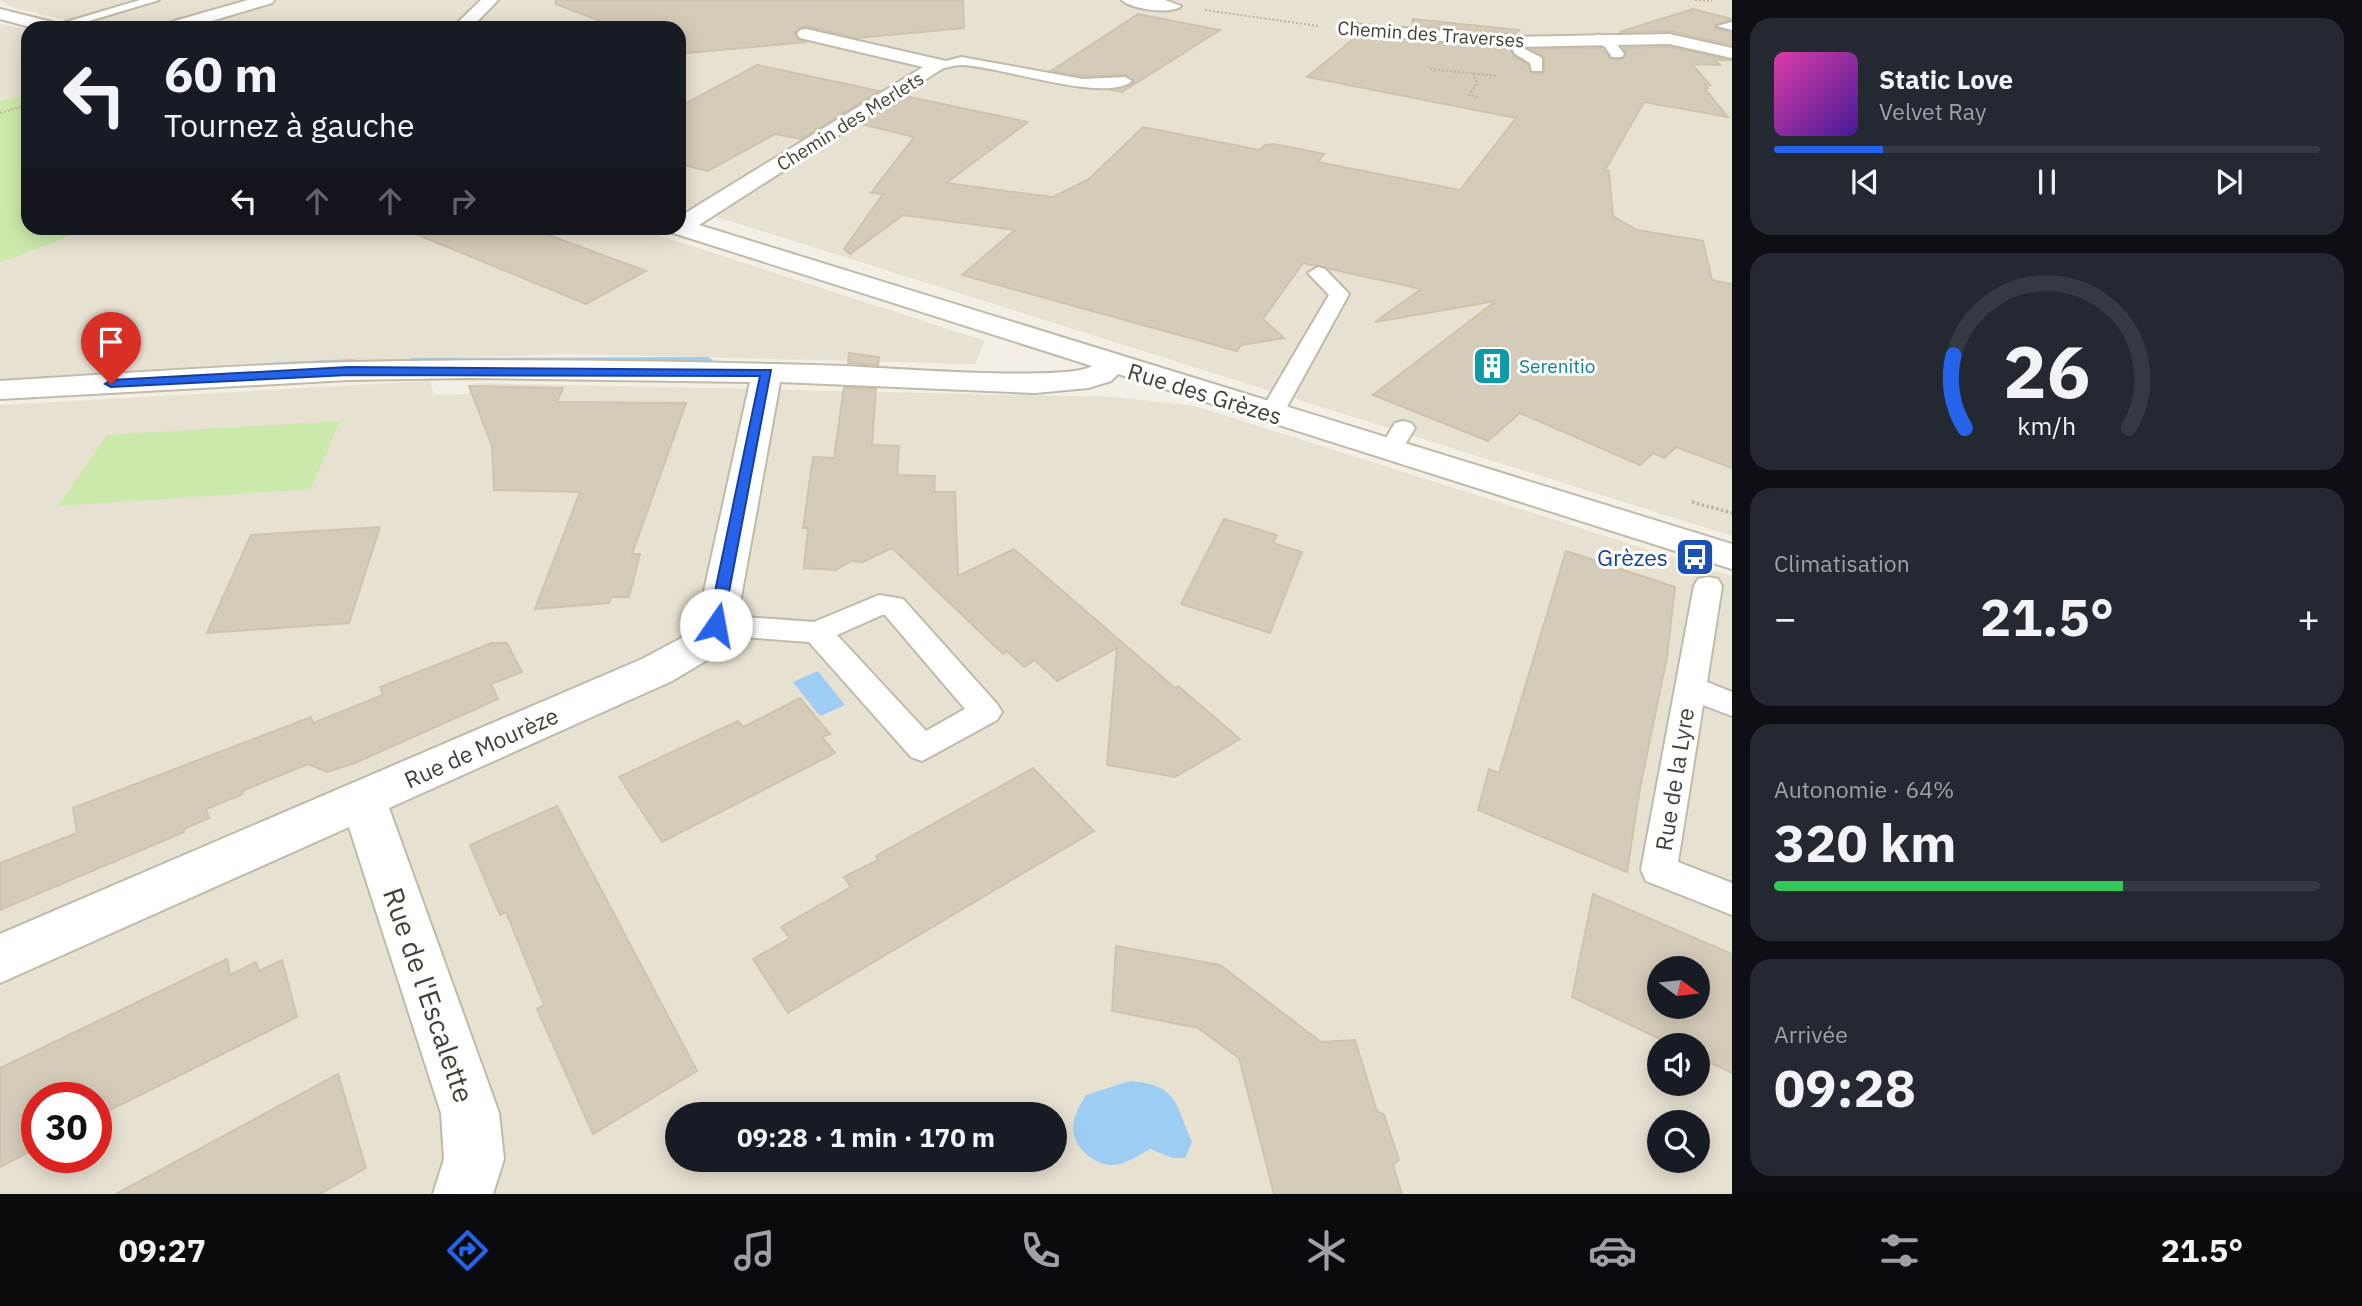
<!DOCTYPE html>
<html lang="fr">
<head>
<meta charset="utf-8">
<style>
  :root { --surface:#171b24; --page:#242831; --text:#f1f3f6; --muted:#9ea1a6; --line:#363941; --accent:#2563eb }
  body { margin:0; font-family:"IBM Plex Sans",sans-serif; background:var(--page); color:var(--text); height:100vh; display:flex; flex-direction:column; font-size:26px; white-space:nowrap }
  * { box-sizing:border-box; margin:0 }
  p { font-size:23px; color:var(--muted) }
  .icon { flex:none; width:38px; height:38px; fill:none; stroke:currentColor; stroke-width:2; stroke-linecap:round; stroke-linejoin:round }
  .map { position:relative; flex:1; overflow:hidden }
  .drawer { display:flex; flex-direction:column; gap:18px; padding:18px; background:#0d0f14; width:630px }
  .drawer>* { flex:none }
  .top-card { position:absolute; left:21px; top:21px; width:665px; height:214px; border-radius:21px; box-shadow:0 4px 18px #0003; background:#171b24; color:var(--text); overflow:hidden }
  .needle { width:46px; rotate:105deg }
  .fabs { position:absolute; left:1647px; top:956px; display:grid; gap:14px }
  .fabs a { display:grid; place-items:center; width:63px; height:63px; border-radius:50%; background:var(--surface); box-shadow:0 4px 18px #0003; font-size:35px }
  .speed { position:absolute; left:21px; top:1082px; display:flex; gap:14px; font-size:35px; font-weight:700; text-align:center }
  .speed>* { display:grid; place-content:center; width:91px; height:91px; border-radius:50%; background:var(--surface); box-shadow:0 4px 18px #0003; line-height:1 }
  .speed .limit { border:10px solid #d22; background:#fff; color:#111 }
  .pin { position:absolute; display:grid; place-items:center; width:60px; height:60px; color:#fff; margin:-72px -30px; border-radius:50% 50% 50% 0; rotate:-45deg; box-shadow:0 0 7px #0007 }
  .pin .icon { rotate:45deg }
  .me { position:absolute; width:77px; margin:-38px; rotate:12deg; stroke-linejoin:round; filter:drop-shadow(0 0 5px #0008) }
  .turn { display:flex; align-items:center; gap:24px; height:147px; padding:0 28px; font-size:32px }
  .turn .icon { width:91px; height:91px; stroke-width:2.5 }
  .turn b { display:block; font-size:49px; line-height:60px }
  .lanes { display:flex; align-items:center; height:66px; padding:0 28px; background:#0003; justify-content:center; gap:35px; direction:ltr }
  .lanes .off { opacity:.35 }
  .big { font-size:52px; font-weight:700; line-height:1.1 }
  .drawer .tile { flex:1; display:flex; flex-direction:column; justify-content:center; gap:10px; min-width:0; padding:0 24px; border-radius:21px; background:var(--page) }
  .drawer .dial { align-items:center; gap:0 }
  .dial svg { height:182px; overflow:visible; fill:none; stroke:var(--line); stroke-width:7; stroke-linecap:round; text-anchor:middle }
  .dial text { fill:var(--text); stroke:none }
  .song { display:flex; align-items:center; gap:21px }
  .cover { width:84px; height:84px; border-radius:10px; background:linear-gradient(135deg,hsl(320 70% 55%),hsl(260 70% 35%)) }
  .played { height:7px; border-radius:4px; background:linear-gradient(90deg,var(--accent) 20%,var(--line) 20%) }
  .keys { display:flex; justify-content:space-around; direction:ltr }
  .heat { display:flex; justify-content:space-between; align-items:center; font-size:38px; direction:ltr }
  .charge { height:10px; border-radius:5px; background:linear-gradient(90deg,#34c759 64%,var(--line) 0) }
  .trip { position:absolute; left:665px; top:1102px; width:402px; height:70px; border-radius:35px; background:var(--surface); box-shadow:0 4px 18px #0003; font-weight:700; line-height:70px; text-align:center }
  .tab-bar { display:flex; height:112px; justify-content:space-around; align-items:center; background:#090b0e; color:var(--muted) }
  .tab-bar .icon { width:49px; height:49px }
  .tab-bar .on { color:var(--accent) }
  .tab-bar b { font-size:32px; color:var(--text) }
  main { display:flex; flex:1; min-height:0 }
  .map>svg:first-child { display:block }
  .residential { fill:#e7e1d2; fill-rule:evenodd }
  .green { fill:#cbe9ab }
  .water { fill:#9dcdf3 }
  .lines { fill:none; stroke-linecap:round; stroke-linejoin:round }
  .stream { fill:#9dcdf3; fill-rule:evenodd }
  .building { fill:#d5cbb9; stroke:#d0c3ac; stroke-width:2; fill-rule:evenodd }
  .lane-casing { stroke:#c1baa9; stroke-width:4 }
  .street-casing { stroke:#c1baa9; stroke-width:4 }
  .path-far1 { stroke:#c1b397; stroke-width:2; stroke-dasharray:2 2; stroke-linecap:butt }
  .path { stroke:#c1b397; stroke-width:3.5; stroke-dasharray:2.5 2.5; stroke-linecap:butt }
  .lane { fill:#fff; fill-rule:evenodd }
  .street { fill:#fff; fill-rule:evenodd }
  .route { fill:#2563eb; stroke:#184099; stroke-width:2 }
  .labels { text-anchor:middle; dominant-baseline:central; stroke-width:6; stroke-linejoin:round; paint-order:stroke }
  .far-street-label { font-size:19px; fill:#453f34; stroke:#fff }
  .far-culture-label { font-size:19px; fill:#0d838f; stroke:#fff; text-anchor:start }
  .street-label { font-size:23px; fill:#453f34; stroke:#fff }
  .transit-label { font-size:23px; fill:#164399; stroke:#fff; text-anchor:end }
  .near-street-label { font-size:28px; fill:#453f34; stroke:#fff }
</style>
</head>
<body>
<main>
<div class="map">
<svg width="1732" height="1194" viewBox="0 0 1732 1194">
  <rect width="100%" height="100%" fill="#f3efe4"/>
  <g class="residential">
    <path d="M0 0H1732V536L679 205V28H98L11 7Z"/>
    <path d="M0 24 28 29V94L0 101Z"/>
    <path d="M91 228H636L985 341 975 364 565 354 236 365 0 381V263Z"/>
    <path d="M430 381 434 395 469 394 474 383 1114 397 1195 406 1732 576V1194H0V405ZM1659 968H1698V1006H1659ZM1659 1045H1698V1083H1659ZM37 1097H96V1157H37ZM677 1115H1055V1160H677ZM1659 1122H1698V1160H1659Z"/>
  </g>
  <g class="green">
    <path d="M28 94V228H91L0 263V101Z"/>
    <path d="M340 421 311 489 58 506 107 435Z"/>
  </g>
  <g class="water">
    <path d="M818 671 845 705 820 716 793 682Z"/>
    <path d="M1130 1081C1178 1085 1175 1103 1192 1142L1185 1158H1173L1150 1149C1139 1155 1126 1164 1114 1165 1094 1166 1072 1146 1073 1126 1074 1115 1080 1105 1086 1095Z"/>
  </g>
  <g class="lines">
    <g class="stream">
      <path d="M708 357 713 360 712 362 412 364 407 361 412 358Z"/>
      <path d="M353 359 357 360V364L265 369 260 366 265 363Z"/>
    </g>
  </g>
  <g class="building">
    <path d="M556 0H963L964 28 856 38 806 26 798 28 794 34 798 40 807 42 687 53 679 50V28H619L555 4Z"/>
    <path d="M1693 9 1732 19 1715 25 1716 29 1732 32V45L1670 31 1619 32Z"/>
    <path d="M1138 14 1220 30 1122 92 1111 90 1134 82 1126 75 1083 76 1051 71Z"/>
    <path d="M1413 19 1519 30 1515 34 1412 26Z"/>
    <path d="M1355 38 1510 49 1514 56 1528 65 1532 74 1544 73 1545 58 1531 49 1601 48 1610 59 1622 60 1627 54 1623 48 1669 47 1732 60H1715L1720 65 1692 64 1710 85 1705 84 1708 88H1704L1728 117 1644 102 1605 170 1609 171 1613 216 1637 230 1703 241 1712 280 1732 284V468L1676 447 1664 458 1653 453 1640 465 1520 413 1488 441 1373 395 1496 301 1375 322 1421 289 1303 263 1263 319 1284 338 1241 345 1237 351 962 275 1015 230 903 215 850 254 844 249 883 194 871 193 914 137 861 124 905 96 1028 122 946 183 1053 197 1089 179 1143 127 1260 150 1265 145 1274 144 1324 154 1318 162 1460 190 1516 118 1307 77Z"/>
    <path d="M757 65 879 91 801 139 775 134 708 171 679 164V107Z"/>
    <path d="M401 228H530L646 271 586 304Z"/>
    <path d="M849 353 879 357 878 365 848 363Z"/>
    <path d="M469 386 563 388 557 402 686 403 632 554H640L629 597H611L609 603 535 609 580 492 494 490 492 446Z"/>
    <path d="M844 387 876 389 872 445 899 446 897 475 935 476 934 492H955L958 576 1014 549 1175 688 1178 686 1240 739 1175 777 1107 765 1117 648 1057 681 1035 660 1024 667 1007 651 1003 654 892 548 863 562 851 561 836 570 804 568 808 528H803L813 457 834 458Z"/>
    <path d="M1224 519 1277 535 1273 543 1302 552 1270 633 1181 604Z"/>
    <path d="M380 527 349 623 207 633 251 535Z"/>
    <path d="M1566 551 1675 587 1667 657 1640 788 1627 872 1478 810 1489 769 1499 773Z"/>
    <path d="M492 643H507L522 672 491 684 498 699 355 763 327 772 308 764 242 791 243 794 206 809 209 818 184 829V832L0 910V863L77 833 73 808 311 717 313 723 383 695 380 687Z"/>
    <path d="M800 698 830 734 822 737 835 753 662 842 619 777 738 721 743 727Z"/>
    <path d="M1033 768 1094 831 788 1013 753 959 790 938 781 927 851 887 844 877 878 860 876 856Z"/>
    <path d="M557 806 697 1071 593 1134 537 1009 544 1005 506 912 500 915 470 845Z"/>
    <path d="M1593 894 1732 954V1073L1698 1057V1045H1672L1572 997ZM1659 968H1698V1006H1659Z"/>
    <path d="M1116 946 1220 965 1321 1042 1355 1040 1377 1111 1384 1115 1399 1160 1393 1165 1402 1194H1274L1239 1058 1198 1028 1112 1011Z"/>
    <path d="M227 959 230 975 256 962 259 971 282 960 297 1017 96 1117V1097H37V1148L0 1167V1068Z"/>
    <path d="M338 1074 366 1168 320 1194H116Z"/>
  </g>
  <g class="lines">
    <g class="lane-casing">
      <g id="lane">
        <path d="M140 0H159L66 28H46Z"/>
        <path d="M1732 22V30L1717 26Z"/>
        <path d="M1595 35C1609 33 1617 44 1624 54L1622 57H1612L1605 47 1595 41Z"/>
        <path d="M1510 39H1520L1525 49 1542 58V71H1532L1530 63 1515 54 1509 42Z"/>
        <path d="M961 57 1083 79 1125 77 1132 81C1106 104 996 65 961 65 954 65 946 68 939 69L932 65Z"/>
        <path d="M1318 267 1325 269 1349 294 1283 414 1279 419H1263L1259 414 1329 295 1308 273Z"/>
        <path d="M1403 421 1411 423 1415 428 1398 456H1382L1378 451 1395 423Z"/>
        <path d="M1708 577 1718 579 1722 586 1707 682 1732 692V716L1703 705 1678 862 1732 883V915L1646 881 1641 870 1694 586 1698 579Z"/>
        <path d="M879 595 903 599 997 704 1002 712 997 720 922 761 911 757 809 642 716 635 706 632 702 625 706 618 716 615 814 622ZM882 615H885L965 709 926 731 837 635Z"/>
      </g>
    </g>
    <g class="street-casing">
      <g id="street">
        <path d="M248 0H274L272 3 188 28H161L164 24Z"/>
        <path d="M481 0H498L471 28H452Z"/>
        <path d="M1122 0H1165L1181 6C1172 15 1131 9 1122 0Z"/>
        <path d="M0 9 60 24 63 28H34L0 19Z"/>
        <path d="M1350 24 1515 37 1669 34 1732 48V58L1669 44 1515 47 1344 33 1341 29 1344 25Z"/>
        <path d="M806 29 946 61 948 65 699 225 1732 544V569L1118 374 1111 381 1088 388 1035 393 780 382 736 625 717 654 672 681 389 808 499 1113 504 1159 493 1194H433L444 1159 441 1113 349 827 0 983V934L642 659 689 634 697 623 750 382 466 378 348 380 0 399V381C117 374 234 365 351 362 516 358 681 361 846 366 885 368 1069 382 1092 366L670 232 667 228H679V217L923 67 800 38 797 34 800 30Z"/>
      </g>
    </g>
    <g class="path-far1">
      <path d="M1695 0 1712 1"/>
      <path d="M1205 10 1318 26"/>
      <path d="M1430 69 1498 76"/>
      <path d="M1473 73 1477 83 1469 95 1478 97"/>
      <path d="M0 113 28 105"/>
    </g>
    <path class="path" d="M1692 502 1732 513"/>
    <use href="#lane" class="lane"/>
    <use href="#street" class="street"/>
  </g>
  <path class="route" d="M348 367 771 370 722 629 716 630 708 625 760 376 348 375 111 387 105 384 111 380Z"/>
  <defs>
    <g id="building-square" transform="scale(2.0125)"><rect x="-9" y="-9" width="18" height="18" rx="4" fill="#0f9aa8" stroke="#fff"/><path d="M-4-6H4V6H1V3H-1V6H-4ZM-2.5-4.3h1.7v1.8h-1.7ZM.8-4.3h1.7v1.8H.8ZM-2.5-1h1.7V.8h-1.7ZM.8-1h1.7V.8H.8Z" fill="#fff"/></g>
    <g id="bus-square" transform="scale(2.0125)"><rect x="-9" y="-9" width="18" height="18" rx="4" fill="#1a4fb4" stroke="#fff"/><path d="M-5-6H5V4H4V6H2V4H-2V6H-4V4H-5ZM-3.5-4V0h7V-4ZM-3.5 1.2v1.5H-2V1.2ZM2 1.2v1.5H3.5V1.2Z" fill="#fff"/></g>
  </defs>
  <g fill-rule="evenodd">
    <use href="#building-square" x="1492" y="366"/>
    <use href="#bus-square" x="1695" y="557"/>
  </g>
  <g class="labels">
    <g class="far-street-label">
      <text transform="translate(1431 34) rotate(4)">Chemin des Traverses</text>
      <text transform="translate(850 121) rotate(-32)">Chemin des Merlets</text>
    </g>
    <g class="far-culture-label">
      <text x="1519" y="366">Serenitio</text>
    </g>
    <g class="street-label">
      <text transform="translate(1205 393) rotate(17)">Rue des Grèzes</text>
      <text transform="translate(481 747) rotate(-24)">Rue de Mourèze</text>
      <text transform="translate(1674 779) rotate(-81)">Rue de la Lyre</text>
    </g>
    <g class="transit-label">
      <text x="1668" y="557">Grèzes</text>
    </g>
    <g class="near-street-label">
      <text transform="translate(429 995) rotate(71)">Rue de l'Escalette</text>
    </g>
  </g>
</svg>
<div class="fabs">
<a><svg class="needle" viewBox="-14 -14 28 28"><path d="M0-13l5 13h-10z" fill="#e53935"/><path d="M0 13l5-13h-10z" fill="#9ea1a6"/></svg></a>
<a><svg class="icon" aria-label="sound" viewBox="0 0 24 24"><path d="M4 9h4l5-4v14l-5-4H4zM17 9q2 3 0 6"/></svg></a>
<a><svg class="icon" aria-label="search" viewBox="0 0 24 24"><circle cx="10" cy="10" r="6"/><path d="M15 15l6 6"/></svg></a>
</div>
<div class="speed"><div class="limit">30</div></div>
<div class="pin" style="left:111px;top:384px;background:#d93025"><svg class="icon" aria-label="arrive" viewBox="0 0 24 24"><path d="M6 21V4h12l-3 4 3 4H6"/></svg></div>
<svg class="me" style="left:716px;top:625px" viewBox="-20 -20 40 40"><circle r="19" fill="#fff"/><path d="M0-13L10 11 0 6-10 11z" fill="#2563eb"/></svg>
<div class="trip">09:28 · 1 min · 170 m</div>
<div class="top-card">
<div class="turn"><svg class="icon" aria-label="left" viewBox="0 0 24 24"><path d="M17 20v-9H6M10 6l-5 5 5 5"/></svg><div><b>60 m</b>Tournez à gauche</div></div>
<div class="lanes"><svg class="icon" aria-label="left" viewBox="0 0 24 24"><path d="M17 20v-9H6M10 6l-5 5 5 5"/></svg><svg class="icon off" aria-label="ahead" viewBox="0 0 24 24"><path d="M12 20V5M6 11l6-6 6 6"/></svg><svg class="icon off" aria-label="ahead" viewBox="0 0 24 24"><path d="M12 20V5M6 11l6-6 6 6"/></svg><svg class="icon off" aria-label="right" viewBox="0 0 24 24"><path d="M7 20v-9h11M14 6l5 5-5 5"/></svg></div>
</div>
</div>
<section class="drawer">
<div class="tile">
<div class="song"><i class="cover"></i><div><b>Static Love</b><p>Velvet Ray</p></div></div>
<div class="played"></div>
<div class="keys"><svg class="icon" aria-label="previous" viewBox="0 0 24 24"><path d="M18 5L8 12l10 7zM5 5v14"/></svg><svg class="icon" aria-label="pause" viewBox="0 0 24 24"><path d="M8 5v14M16 5v14"/></svg><svg class="icon" aria-label="next" viewBox="0 0 24 24"><path d="M6 5l10 7-10 7zM19 5v14"/></svg></div>
</div>
<div class="tile dial"><svg viewBox="0 0 100 80">
<path d="M14 69A42 42 0 1 1 86 69"/>
<path d="M14 69A42 42 0 0 1 9 37" stroke="#2563eb"/>
<text x="50" y="56" font-size="32" font-weight="700">26</text>
<text x="50" y="72" font-size="11">km/h</text>
</svg></div>
<div class="tile"><p>Climatisation</p>
<div class="heat"><a>−</a><b class="big">21.5°</b><a>+</a></div>
</div>
<div class="tile"><p>Autonomie · 64%</p><b class="big">320 km</b><div class="charge"></div></div>
<div class="tile"><p>Arrivée</p><b class="big">09:28</b></div>
</section>
</main>
<nav class="tab-bar">
<b>09:27</b>
<svg class="icon on" aria-label="directions" viewBox="0 0 24 24"><path d="M12 3l9 9-9 9-9-9zM9 14v-3h6M13 9l2 2-2 2"/></svg>
<svg class="icon" aria-label="music" viewBox="0 0 24 24"><path d="M9 18V5l10-2v13"/><circle cx="6" cy="18" r="3"/><circle cx="16" cy="16" r="3"/></svg>
<svg class="icon" aria-label="phone" viewBox="0 0 24 24"><path d="M5 4h4l2 5-3 2q2 4 5 5l2-3 5 2v4C11 20 4 13 5 4z"/></svg>
<svg class="icon" aria-label="climate" viewBox="0 0 24 24"><path d="M12 3v18M4 7l16 10M4 17L20 7"/></svg>
<svg class="icon" aria-label="car" viewBox="0 0 24 24"><path d="M5 17H2v-5l4-1 3-4h7l3 4 3 1v5h-3M9 17h6M6 11h13"/><circle cx="7" cy="17" r="2"/><circle cx="17" cy="17" r="2"/></svg>
<svg class="icon" aria-label="filters" viewBox="0 0 24 24"><path d="M4 7h16M4 17h16"/><circle cx="9" cy="7" r="2"/><circle cx="15" cy="17" r="2"/></svg>
<b>21.5°</b>
</nav>
</body>
</html>
